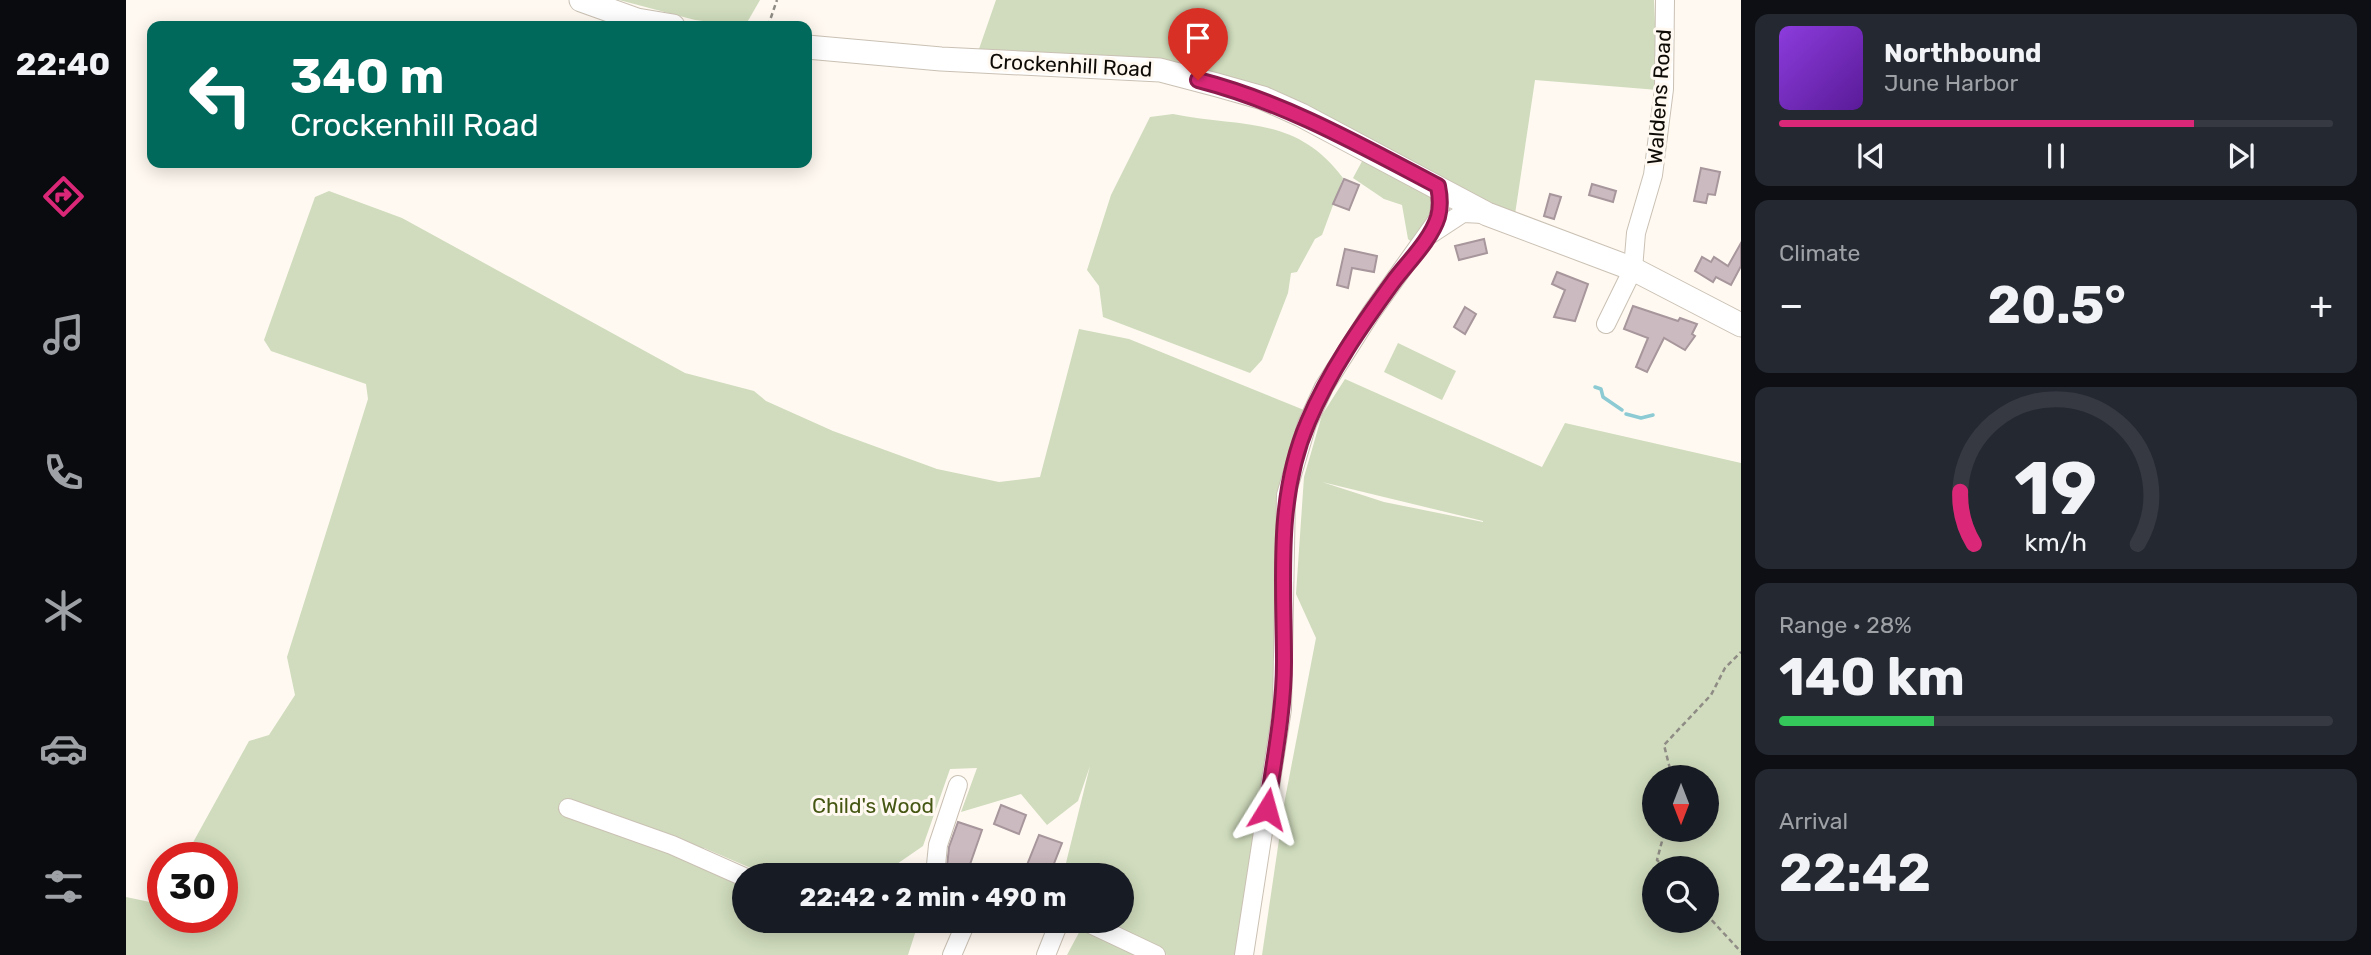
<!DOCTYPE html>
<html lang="en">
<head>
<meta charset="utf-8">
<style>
  :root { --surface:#171b24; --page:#242831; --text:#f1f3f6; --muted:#9ea1a6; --line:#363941; --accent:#db2777 }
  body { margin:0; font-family:Rubik,sans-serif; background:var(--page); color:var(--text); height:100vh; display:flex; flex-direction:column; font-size:26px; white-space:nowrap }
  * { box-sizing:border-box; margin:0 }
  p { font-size:23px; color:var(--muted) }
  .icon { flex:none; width:38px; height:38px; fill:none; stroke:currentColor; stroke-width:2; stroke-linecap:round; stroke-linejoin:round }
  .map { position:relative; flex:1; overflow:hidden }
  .side { display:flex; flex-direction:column; gap:14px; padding:14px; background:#0d0f14; width:630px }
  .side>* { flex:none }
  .banner { position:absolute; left:21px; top:21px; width:665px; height:147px; border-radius:14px; box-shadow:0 4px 18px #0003; background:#00695c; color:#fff; overflow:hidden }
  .needle { width:46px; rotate:180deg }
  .controls { position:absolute; left:1516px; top:765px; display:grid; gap:14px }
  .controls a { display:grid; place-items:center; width:77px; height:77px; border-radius:50%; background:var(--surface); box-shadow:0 4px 18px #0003; font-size:35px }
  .speed { position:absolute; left:21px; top:842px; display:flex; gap:14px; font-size:35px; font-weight:700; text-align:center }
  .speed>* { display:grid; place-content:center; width:91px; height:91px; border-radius:50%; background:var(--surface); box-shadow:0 4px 18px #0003; line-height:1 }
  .speed .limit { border:10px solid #d22; background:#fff; color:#111 }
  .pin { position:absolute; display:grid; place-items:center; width:60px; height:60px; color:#fff; margin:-72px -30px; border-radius:50% 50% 50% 0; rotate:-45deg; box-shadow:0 0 7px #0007 }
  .pin .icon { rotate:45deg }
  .me { position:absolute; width:77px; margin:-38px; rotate:8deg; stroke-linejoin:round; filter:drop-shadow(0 0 5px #0008) }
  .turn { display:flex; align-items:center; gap:24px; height:147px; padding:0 28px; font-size:32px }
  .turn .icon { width:91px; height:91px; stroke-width:2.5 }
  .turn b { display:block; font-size:49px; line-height:60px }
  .big { font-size:52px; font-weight:700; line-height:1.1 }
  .side .card { flex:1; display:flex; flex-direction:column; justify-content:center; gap:10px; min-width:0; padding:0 24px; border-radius:14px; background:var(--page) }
  .side .dial { align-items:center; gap:0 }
  .dial svg { height:182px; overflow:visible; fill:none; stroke:var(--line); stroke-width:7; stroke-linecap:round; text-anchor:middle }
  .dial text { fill:var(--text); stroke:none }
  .song { display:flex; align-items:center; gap:21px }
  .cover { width:84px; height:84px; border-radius:10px; background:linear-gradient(135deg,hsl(270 70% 55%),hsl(270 70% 35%)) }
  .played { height:7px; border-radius:4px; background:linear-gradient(90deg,var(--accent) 75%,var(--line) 75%) }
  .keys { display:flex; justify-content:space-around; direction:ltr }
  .heat { display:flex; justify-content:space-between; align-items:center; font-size:38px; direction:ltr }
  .charge { height:10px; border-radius:5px; background:linear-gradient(90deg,#34c759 28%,var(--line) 0) }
  .trip { position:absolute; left:606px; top:863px; width:402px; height:70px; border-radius:35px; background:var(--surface); box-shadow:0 4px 18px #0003; font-weight:700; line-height:70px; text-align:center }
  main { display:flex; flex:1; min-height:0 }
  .tabs { display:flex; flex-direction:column; width:126px; justify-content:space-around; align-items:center; background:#090b0e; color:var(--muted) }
  .tabs .icon { width:49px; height:49px }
  .tabs .current { color:var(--accent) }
  .tabs b { font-size:32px; color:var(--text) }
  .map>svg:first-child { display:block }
  .green { fill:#d0dcbd; fill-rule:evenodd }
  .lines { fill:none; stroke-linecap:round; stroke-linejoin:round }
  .stream { stroke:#8dcbd4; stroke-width:3.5 }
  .building { fill:#cbbabf; stroke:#a7969b; stroke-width:2 }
  .minor-casing { stroke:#cac1b4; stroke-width:20 }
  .major-casing { stroke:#cac1b4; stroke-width:25 }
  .path { stroke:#8f8b85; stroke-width:2.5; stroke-dasharray:5 3.5; stroke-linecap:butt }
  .minor { stroke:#fff; stroke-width:18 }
  .major { stroke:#fff; stroke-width:23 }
  .route-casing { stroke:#8e194d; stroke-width:18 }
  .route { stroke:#db2777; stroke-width:12 }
  .labels { text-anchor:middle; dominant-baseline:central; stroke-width:6; stroke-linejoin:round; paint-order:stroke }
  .street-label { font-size:21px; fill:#0e0b07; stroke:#fff9f1 }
  .park-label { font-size:21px; fill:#455713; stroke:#fff9f1 }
</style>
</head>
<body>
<main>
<nav class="tabs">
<b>22:40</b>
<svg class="icon current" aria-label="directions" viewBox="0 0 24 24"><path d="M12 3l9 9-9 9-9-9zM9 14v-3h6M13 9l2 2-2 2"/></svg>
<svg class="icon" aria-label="music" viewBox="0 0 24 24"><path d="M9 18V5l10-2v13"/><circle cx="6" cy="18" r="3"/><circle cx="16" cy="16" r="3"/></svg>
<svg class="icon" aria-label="phone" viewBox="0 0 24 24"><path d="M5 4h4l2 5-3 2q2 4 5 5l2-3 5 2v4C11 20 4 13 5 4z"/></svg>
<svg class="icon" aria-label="climate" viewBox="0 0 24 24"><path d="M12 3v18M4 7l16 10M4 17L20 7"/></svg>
<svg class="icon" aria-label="car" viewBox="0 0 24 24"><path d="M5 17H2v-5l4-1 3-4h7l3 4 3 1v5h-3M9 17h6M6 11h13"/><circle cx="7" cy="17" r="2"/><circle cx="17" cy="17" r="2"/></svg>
<svg class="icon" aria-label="filters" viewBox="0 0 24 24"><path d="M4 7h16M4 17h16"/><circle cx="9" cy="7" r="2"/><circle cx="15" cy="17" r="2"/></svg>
</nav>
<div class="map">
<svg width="1615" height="955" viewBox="0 0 1615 955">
  <rect width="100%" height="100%" fill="#fff9f1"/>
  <g class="green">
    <path d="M493 0H634L619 26 569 20Z"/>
    <path d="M870 0H1528L1532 90 1409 80 1388 221 1138 92 966 58 853 49Z"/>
    <path d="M1047 114C1117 128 1170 115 1217 178L1196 235 1189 239 1171 272 1165 273 1162 293 1136 360 1124 373 977 317 973 286 961 270 985 195 1024 117Z"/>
    <path d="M1240 154 1308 188 1311 203 1289 245 1282 239 1276 205 1258 199 1227 178Z"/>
    <path d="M203 191 276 218 559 373 628 391 640 401 707 431 811 469 873 482 914 477 953 329 1003 339 1178 410 1153 505V688L1113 955H1041L970 921 996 920V875H937L964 766 952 801 921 825 895 794 835 812 851 768 824 769 797 846 755 875H641L578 848 570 861 618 884V920L793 921 782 955H0V897L24 902 37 892V917H96V858L59 857 123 741 143 735 169 695 161 657 242 399 240 384 145 351 138 340 189 197Z"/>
    <path d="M1272 343 1330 371 1316 400 1258 372Z"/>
    <path d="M1219 379 1416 467 1439 423 1615 463V955H1136L1159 799 1190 638 1170 594 1178 477 1196 415ZM1196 482 1357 521V522L1258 502ZM1528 777H1580V830H1528ZM1528 868H1580V920H1528Z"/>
    <path d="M957 925 1018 955H941Z"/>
  </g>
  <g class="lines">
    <g class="stream">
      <path d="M1469 387 1475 389 1477 397 1496 410"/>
      <path d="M1500 414 1515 418 1527 415"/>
    </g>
  </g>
  <g class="building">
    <path d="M1575 168 1594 172 1589 195 1582 194 1580 203 1568 201Z"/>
    <path d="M1218 179 1233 185 1223 210 1207 204Z"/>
    <path d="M1466 184 1490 191 1487 202 1463 195Z"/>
    <path d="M1424 194 1435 197 1428 219 1418 216Z"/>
    <path d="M1358 239 1361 253 1333 260 1329 246Z"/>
    <path d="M1615 243V266L1605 285 1590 277 1587 282 1569 271 1576 257 1585 262 1588 257 1602 266Z"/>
    <path d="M1219 249 1251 256 1248 272 1226 268 1222 288 1211 285Z"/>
    <path d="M1431 272 1462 284 1449 321 1428 317 1439 290 1426 284Z"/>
    <path d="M1507 306 1552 321 1554 318 1571 324 1566 334 1569 336 1559 350 1538 338 1521 372 1510 367 1522 338 1498 329Z"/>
    <path d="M1339 307 1350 314 1339 334 1328 327Z"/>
    <path d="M875 805 900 815 893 834 868 824Z"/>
    <path d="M832 822 856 830 841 873 821 867 823 847Z"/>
    <path d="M913 835 936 843 927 866 921 864 916 875H897Z"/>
  </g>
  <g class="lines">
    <g class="minor-casing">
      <g id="minor">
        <path d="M1305 234 1337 213 1358 214"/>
        <path d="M1480 324 1507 269 1510 233 1527 175 1538 89 1539 0"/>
        <path d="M442 808 546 845 618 877"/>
        <path d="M809 875 812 845 832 785"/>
        <path d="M956 920 1030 955"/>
        <path d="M826 955 841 920"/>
        <path d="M920 955 934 920"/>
        <path d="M1118 955 1156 709 1160 495 1181 424 1198 387 1245 313 1312 219 1315 203 1312 186"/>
      </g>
    </g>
    <g class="major-casing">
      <g id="major">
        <path d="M455 0 511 20 547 26"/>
        <path d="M681 47 815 59 1034 70 1091 85 1137 98 1175 115 1361 214 1507 269 1615 325"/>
      </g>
    </g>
    <g class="path">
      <path d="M642 26 651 0"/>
      <path d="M1546 777 1538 745 1585 695 1599 668 1615 652"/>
      <path d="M1539 868 1531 860 1539 830"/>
      <path d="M1580 914 1615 952"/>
    </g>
    <use href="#minor" class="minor"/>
    <use href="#major" class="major"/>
  </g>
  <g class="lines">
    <g class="route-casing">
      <path id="route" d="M1072 80C1158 102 1234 145 1312 186 1314 196 1315 206 1312 217 1305 240 1281 263 1267 282 1235 326 1203 372 1182 422 1149 499 1158 581 1158 662 1158 711 1148 760 1141 809"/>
    </g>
    <use href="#route" class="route"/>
  </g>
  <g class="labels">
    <g class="street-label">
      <text transform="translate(945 65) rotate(3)">Crockenhill Road</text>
      <text transform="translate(1533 97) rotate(-86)">Waldens Road</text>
    </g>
    <g class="park-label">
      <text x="747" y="805">Child's Wood</text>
    </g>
  </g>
</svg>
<div class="controls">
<a><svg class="needle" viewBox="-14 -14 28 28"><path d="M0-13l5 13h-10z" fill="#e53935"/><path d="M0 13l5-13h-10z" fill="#9ea1a6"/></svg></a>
<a><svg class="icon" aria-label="search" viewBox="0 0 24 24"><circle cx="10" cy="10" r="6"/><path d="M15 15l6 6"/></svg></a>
</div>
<div class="speed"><div class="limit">30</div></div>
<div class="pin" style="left:1072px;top:80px;background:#d93025"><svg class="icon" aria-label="arrive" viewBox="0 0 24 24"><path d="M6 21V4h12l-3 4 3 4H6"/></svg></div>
<svg class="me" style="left:1141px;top:809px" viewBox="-20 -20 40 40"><path d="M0-17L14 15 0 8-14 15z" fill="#db2777" stroke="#fff" stroke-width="4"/></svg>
<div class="trip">22:42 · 2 min · 490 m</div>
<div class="banner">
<div class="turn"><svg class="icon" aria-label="left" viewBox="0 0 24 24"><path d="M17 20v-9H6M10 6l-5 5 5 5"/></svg><div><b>340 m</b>Crockenhill Road</div></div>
</div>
</div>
<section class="side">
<div class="card">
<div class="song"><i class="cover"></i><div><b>Northbound</b><p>June Harbor</p></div></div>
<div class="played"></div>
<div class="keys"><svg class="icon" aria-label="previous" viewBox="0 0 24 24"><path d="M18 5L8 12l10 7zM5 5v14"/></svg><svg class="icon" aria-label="pause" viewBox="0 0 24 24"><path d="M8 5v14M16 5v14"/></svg><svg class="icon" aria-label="next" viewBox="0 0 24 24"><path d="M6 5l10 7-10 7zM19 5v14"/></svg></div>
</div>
<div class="card"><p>Climate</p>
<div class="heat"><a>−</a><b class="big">20.5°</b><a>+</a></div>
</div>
<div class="card dial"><svg viewBox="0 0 100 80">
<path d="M14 69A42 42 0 1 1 86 69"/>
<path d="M14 69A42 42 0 0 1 8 46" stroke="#db2777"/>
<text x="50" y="56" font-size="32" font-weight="700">19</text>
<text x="50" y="72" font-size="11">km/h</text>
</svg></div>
<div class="card"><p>Range · 28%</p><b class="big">140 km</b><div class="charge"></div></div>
<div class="card"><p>Arrival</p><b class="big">22:42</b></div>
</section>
</main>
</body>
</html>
